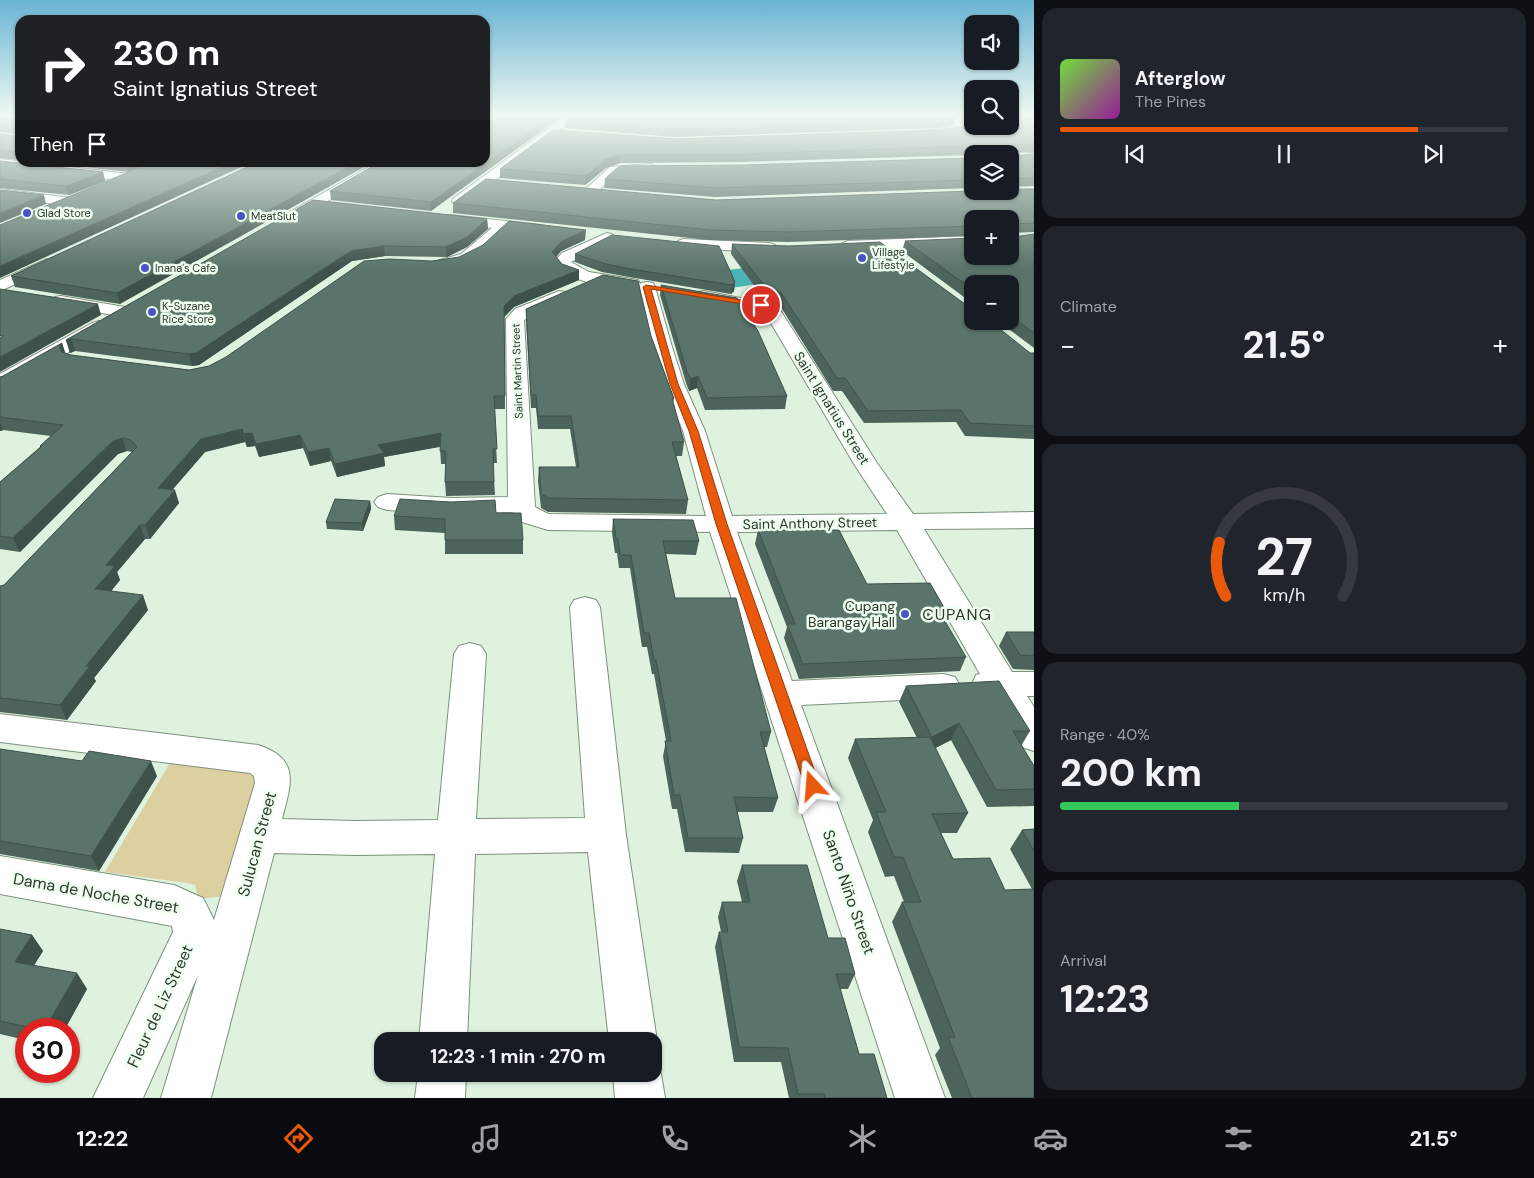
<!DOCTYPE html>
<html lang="en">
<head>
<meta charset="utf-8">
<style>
  :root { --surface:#171b24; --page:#20242c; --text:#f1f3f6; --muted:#9ea1a6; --line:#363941; --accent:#ea580c }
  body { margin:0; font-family:"DM Sans",sans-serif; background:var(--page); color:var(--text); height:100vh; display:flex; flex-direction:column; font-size:19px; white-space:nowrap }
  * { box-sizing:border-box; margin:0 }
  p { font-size:16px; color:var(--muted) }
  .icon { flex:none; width:28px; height:28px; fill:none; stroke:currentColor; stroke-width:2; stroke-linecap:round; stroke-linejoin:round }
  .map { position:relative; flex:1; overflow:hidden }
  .drawer { display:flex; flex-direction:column; gap:8px; padding:8px; background:#0d0f14; width:500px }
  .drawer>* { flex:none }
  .top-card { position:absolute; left:15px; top:15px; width:475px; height:152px; border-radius:15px; box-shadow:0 1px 4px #0004; background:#202124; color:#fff; overflow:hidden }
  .buttons { position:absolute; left:964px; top:15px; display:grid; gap:10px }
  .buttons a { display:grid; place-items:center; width:55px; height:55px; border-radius:10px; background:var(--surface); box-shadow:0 1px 4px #0004; font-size:25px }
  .speed { position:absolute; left:15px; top:1018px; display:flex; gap:10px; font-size:25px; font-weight:700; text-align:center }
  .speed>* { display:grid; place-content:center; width:65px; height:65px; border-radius:50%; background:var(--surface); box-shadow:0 1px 4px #0004; line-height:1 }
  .speed .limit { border:8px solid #d22; background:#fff; color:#111 }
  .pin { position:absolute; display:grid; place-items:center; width:42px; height:42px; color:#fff; margin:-21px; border:2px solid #fff; border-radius:50%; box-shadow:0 1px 5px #0007 }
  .me { position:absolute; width:55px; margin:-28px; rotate:341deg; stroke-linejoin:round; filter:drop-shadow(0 0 4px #0008) }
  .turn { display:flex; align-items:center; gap:18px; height:105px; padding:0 15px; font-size:22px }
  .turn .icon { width:65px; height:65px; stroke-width:2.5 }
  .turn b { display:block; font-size:35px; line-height:42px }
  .then { display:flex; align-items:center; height:48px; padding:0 15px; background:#0003; gap:10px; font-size:19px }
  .big { font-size:38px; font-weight:700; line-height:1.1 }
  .drawer .card { flex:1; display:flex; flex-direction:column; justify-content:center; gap:8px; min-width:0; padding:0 18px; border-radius:15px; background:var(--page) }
  .drawer .dial { align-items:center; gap:0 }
  .dial svg { height:130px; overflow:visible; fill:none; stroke:var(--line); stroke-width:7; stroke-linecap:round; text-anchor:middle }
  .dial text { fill:var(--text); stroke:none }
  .song { display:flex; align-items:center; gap:15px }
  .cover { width:60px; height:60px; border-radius:8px; background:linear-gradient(135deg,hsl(100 70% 55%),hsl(300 70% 35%)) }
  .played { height:5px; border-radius:2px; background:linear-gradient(90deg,var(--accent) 80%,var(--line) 80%) }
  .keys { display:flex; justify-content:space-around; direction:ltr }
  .heat { display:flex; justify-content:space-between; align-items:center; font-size:28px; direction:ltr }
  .charge { height:8px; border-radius:4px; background:linear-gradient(90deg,#34c759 40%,var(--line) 0) }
  .trip { position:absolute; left:374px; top:1032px; width:288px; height:50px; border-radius:15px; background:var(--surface); box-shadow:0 1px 4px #0004; font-weight:700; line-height:50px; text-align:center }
  .dock { display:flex; height:80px; justify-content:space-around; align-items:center; background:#090b0e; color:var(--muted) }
  .dock .icon { width:35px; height:35px }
  .dock .active { color:var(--accent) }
  .dock b { font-size:22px; color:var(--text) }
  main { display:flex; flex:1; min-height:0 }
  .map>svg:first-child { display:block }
  .green { fill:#dcd0a1 }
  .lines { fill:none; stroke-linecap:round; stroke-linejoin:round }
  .river { fill:#4bb3b5; fill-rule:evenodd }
  .minor-casing { stroke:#7d907e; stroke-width:2 }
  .major-casing { stroke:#7d907e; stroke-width:2 }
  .minor { fill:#fff; fill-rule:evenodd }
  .major { fill:#fff; fill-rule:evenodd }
  .wall { fill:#4d645c }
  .shaded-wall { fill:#3f514b }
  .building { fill:#5a746b; stroke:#3f514b }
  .route { fill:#ea580c; stroke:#983908 }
  .poi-dot { fill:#4954c9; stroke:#eeffef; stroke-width:2 }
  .labels { text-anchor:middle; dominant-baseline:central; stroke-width:5; stroke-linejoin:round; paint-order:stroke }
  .far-poi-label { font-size:11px; fill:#303730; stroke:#eeffef; text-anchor:start }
  .far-street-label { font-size:11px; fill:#303730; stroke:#eeffef }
  .street-label { font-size:14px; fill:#303730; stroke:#eeffef }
  .poi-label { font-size:14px; fill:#303730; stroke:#eeffef; text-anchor:end }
  .quarter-label { font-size:16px; letter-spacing:1px; fill:#303730; stroke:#eeffef }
  .near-street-label { font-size:16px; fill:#303730; stroke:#eeffef }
</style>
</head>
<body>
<main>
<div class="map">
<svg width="1034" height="1098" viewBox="0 0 1034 1098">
  <rect width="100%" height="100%" fill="#def2df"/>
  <path class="green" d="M170 763 246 769 259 779 225 896 198 899 195 885 187 883 105 872Z"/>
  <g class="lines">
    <path class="river" d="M665 260C684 265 703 270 722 270 753 270 808 250 829 281L825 287C805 292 802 282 784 281 763 281 743 288 723 288 700 289 677 281 655 275L650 269 655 263Z"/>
    <g class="minor-casing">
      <g id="minor">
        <path d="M567 115H579L464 204H454L452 201 454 198Z"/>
        <path d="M939 115C952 115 962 116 970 127L956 134 926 135 925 133 926 131 959 126Z"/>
        <path d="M0 159 130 174 136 178 130 182 0 167Z"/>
        <path d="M651 164 657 168 655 171 617 173 594 195 589 196 582 192 610 167Z"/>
        <path d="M0 189 71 198 78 202 71 206 0 197Z"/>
        <path d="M450 215 541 225 546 226 548 229 546 232 541 233 507 230C490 245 466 273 440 266L438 263 440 260 461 254 492 228 445 222 443 219 445 216Z"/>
        <path d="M607 233 612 234 614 237 612 240 571 262 589 272 638 280 640 284 638 288C616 293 567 281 554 262L562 253Z"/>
        <path d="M972 236V246L848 251 843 249 840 246 843 243 848 241Z"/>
        <path d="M683 239 770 243 775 245 778 248 775 251 770 253 678 247 675 244 678 241Z"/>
        <path d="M47 259 53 261 55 264 53 267 0 291V280Z"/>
        <path d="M647 282 653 283 655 287 672 347 684 384 705 431 732 516 887 514 854 464 765 313 698 300 695 296 698 292 704 291 777 305 877 463 913 514 1034 512V528L924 529 1012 672H1034V696H1027L1034 707V751L1022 747 993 696 976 693 972 684 976 675 980 674 897 530 737 532 792 681 943 674 955 677 960 686 955 695 943 698 801 705 945 1098H895L710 532 548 530 522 522 512 512 452 514 387 510 378 507 374 502 378 497 387 494 452 498 508 497 506 319 515 309 559 291 565 292 568 296 565 300 524 320 535 507 548 514 706 516 683 431 664 384 652 347 639 287 641 283Z"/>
        <path d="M61 296 125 307 131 308 134 312 131 316 125 317 55 305 52 301 55 297Z"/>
        <path d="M585 597 596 600 600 607 626 835 657 1041 652 1051V1041H609L588 852 475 854 467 1041H419L435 854 356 855 274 853 211 1098H161L198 975 143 1098H93L173 932 172 926 0 894V856L174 885 203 898 214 920 255 783 254 776 250 773 0 742V714L258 745C301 759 291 784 282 819L356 821 438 820 454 654 459 646 470 643 481 646 486 654 476 819 585 818 570 607 574 600Z"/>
        <path d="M652 1056 661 1074 665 1098H615L613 1074H652Z"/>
        <path d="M418 1074H466L465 1098H415Z"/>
      </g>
    </g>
    <g class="major-casing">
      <g id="major">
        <path d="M377 162H393L293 222H283L281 219 283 216Z"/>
        <path d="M99 321 106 323 108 327 106 331 7 387 0 389V374L92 323Z"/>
      </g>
    </g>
    <use href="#minor" class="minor"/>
    <use href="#major" class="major"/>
  </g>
  <g class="wall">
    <path d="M0 115H20V160L0 158V134L17 136 19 134 0 132Z"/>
    <path d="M951 115 953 125 935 128 675 137 565 128V121Z"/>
    <path d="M956 115H972V126L1034 115V153L1011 152V154L1013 156 1034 154V186L1010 187V154H972V155L741 162 620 163 606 168 585 185 500 178V169L676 139 937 130 962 127 969 124 965 119Z"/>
    <path d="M972 158V188L715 197 604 188 605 179 742 165Z"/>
    <path d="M0 161 103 172 105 181 69 195 0 188Z"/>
    <path d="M42 162H151L128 172Z"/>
    <path d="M258 162 120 304 15 287 11 276Z"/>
    <path d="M485 162 431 211 331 200 330 191Z"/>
    <path d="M1034 189V232L1012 233V235L1014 237 1034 234V348L998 321H1010V284H972V303L902 251 905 241 1010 256 972 219V236L787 242 709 240 453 213V203L716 200Z"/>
    <path d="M313 200 487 219 488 229 467 247 447 257 385 256 352 261 199 365 192 366 75 351 70 353 66 340Z"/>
    <path d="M585 240 561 251 556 257 562 264 579 280 514 307 504 317 505 409H494L497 463H493L495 495 446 496 445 482 446 464H441L440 447 384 457 385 466 337 477 331 461 310 466 303 448 259 457 255 446 247 447 245 442 205 452 172 490 179 503 150 539H145L117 572 120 580 111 591 148 610 94 678 96 681 67 720 0 712V713V586L4 585 132 452 127 451 118 454 20 552 0 549V482L40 447V446L51 436 3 430 1 431H0V377L3 376 62 343 65 353 71 355 189 370 209 366 432 261Z"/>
    <path d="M732 244 969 307 1030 353H1034V439L965 436 956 422 864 423 842 391H833L779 304 764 299 731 254Z"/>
    <path d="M575 254 735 282 734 291 731 294 629 277 602 272 575 262Z"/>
    <path d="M661 285 787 396 785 409 705 410 697 388 689 391 686 383 660 295Z"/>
    <path d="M526 309 651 336 674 398 673 403 684 442 682 456H676L688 500 686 514 548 512 541 508 538 481 539 467H576L570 429H538L536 408H531L526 320Z"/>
    <path d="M370 501 371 509 363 531 327 529 326 522Z"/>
    <path d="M496 513 523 540V554H445V533L395 530 394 516Z"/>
    <path d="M613 519 699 541 696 555 666 554 675 598 771 732 767 747H764L778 798 773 812H737L743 838 739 853 685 852 677 809H672L663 756 666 741 654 674H652L647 647H642L630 568H619L617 553H615L612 533Z"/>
    <path d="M758 530 867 584 949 616 946 624 966 657 960 671 799 679 784 638 787 627 755 544Z"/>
    <path d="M1006 632H1034V670L1013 669 999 646Z"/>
    <path d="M906 686 1030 731 1021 746 1034 766V806L987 807 951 740 935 748 968 813 957 833H941L953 859 1005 890 1032 889 1010 849 1022 830 1034 829V1098H952L935 1055 940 1048 892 922 902 902H904L894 876 885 877 868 832 873 820 848 758 855 739 917 738 899 702Z"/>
    <path d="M0 749 157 776 99 871 0 854Z"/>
    <path d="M742 865 828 938 855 974 848 989H840L859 1054 887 1098H789L781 1062H734L715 947 719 932H721L718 917 722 902H742L737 881Z"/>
    <path d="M0 929 32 935 43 951 34 965 87 989 65 1029H26V1040L0 1034Z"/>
  </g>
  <g class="shaded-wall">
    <path d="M554 115H564L431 211V202Z"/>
    <path d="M955 118 953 125 935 128 937 121Z"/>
    <path d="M621 155 620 163 606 168 585 185 586 176 606 159Z"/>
    <path d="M129 162H151L128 172 126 164Z"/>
    <path d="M233 162H252L0 278V266Z"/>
    <path d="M357 162H373L120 304 117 293Z"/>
    <path d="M103 172 105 181 69 195 66 186Z"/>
    <path d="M44 195 46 204 0 223V213Z"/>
    <path d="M487 219 488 229 467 247 447 257 446 247Z"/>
    <path d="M586 230 585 240 561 251 552 262V252L562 241Z"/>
    <path d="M384 246 385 256 352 261 199 365 192 366 189 354 351 251Z"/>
    <path d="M579 270V280L514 307 504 317V306L514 296Z"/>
    <path d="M735 282 734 291 731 294 732 285Z"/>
    <path d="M98 304 101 315 0 372V357Z"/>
    <path d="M71 339 75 351 70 353 66 340Z"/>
    <path d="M62 343 66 355 63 359 59 347Z"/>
    <path d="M698 376 697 388 689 391 691 379Z"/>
    <path d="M0 422 3 430 1 431 0 428Z"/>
    <path d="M242 429 245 442 205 452 162 502 158 488 201 439Z"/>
    <path d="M252 433 255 446 247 447 244 434Z"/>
    <path d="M441 433 442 446 384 457 385 466 337 477 335 464 378 445Z"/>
    <path d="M300 435 303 448 259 457 256 444Z"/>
    <path d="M122 438 127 451 118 454 20 552 13 538 113 441Z"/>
    <path d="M329 448 331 461 310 466 308 452Z"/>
    <path d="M175 490 179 503 150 539 145 525Z"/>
    <path d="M370 501 371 509 363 531 362 523Z"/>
    <path d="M140 525 145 539 117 572 120 580 101 604 95 589 106 565Z"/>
    <path d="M143 595 148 610 94 678 96 681 67 720 60 705 86 666Z"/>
    <path d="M959 723 951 740 924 754 932 737Z"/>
    <path d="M151 761 157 776 99 871 91 856Z"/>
    <path d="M32 935 43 951 26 978 15 962Z"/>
    <path d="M77 973 87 989 65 1029H45Z"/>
  </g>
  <g class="building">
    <path d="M0 115H20V152L0 150V134L17 136 19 134V127L0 125Z"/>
    <path d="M485 115H554L431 202 330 191 380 162H485Z"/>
    <path d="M572 115H951L955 118 937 121 676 130 565 121Z"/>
    <path d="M1010 115H1034V145L1013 144 1011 154 1013 156 1034 154V178H1013L1010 180V154H975L976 148 974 146 742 154 621 155 606 159 586 176 500 169 553 130 676 139 937 130 962 127 972 122V126H1010Z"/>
    <path d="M972 158V180L716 188 605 179 617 168 622 166 742 165Z"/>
    <path d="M0 161 103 172 66 186 0 179Z"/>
    <path d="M114 162H129L126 164Z"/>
    <path d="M153 162H233L0 266V225Z"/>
    <path d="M258 162H357L117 293 11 276Z"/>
    <path d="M486 179 716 200 972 191H1010V189H1034V223L1013 224 1011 225 1012 235 1014 237 1034 234V333L1010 315V284H972V289L905 241 972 238V256H1010V219H972V226L789 232 710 230 453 203Z"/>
    <path d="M0 190 44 195 0 213Z"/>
    <path d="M313 200 487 219 467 237 446 247 384 246 351 251 196 353 189 354 71 339 66 340Z"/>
    <path d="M509 221 586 230 562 241 552 252 562 264 579 270 514 296 504 306 505 396H494L497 449H493L494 482H445L446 451H440L441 433 378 445 384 453 335 464 329 448 308 452 300 435 256 444 252 433 244 434 242 429 201 439 158 488 175 490 145 525H140L106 565 115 566 95 589 143 595 86 666H90L60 705 0 698V586L4 585 137 447 131 440 122 438 113 441 13 538 0 536V482L42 446H40L63 425 0 417V377L3 376 62 343 59 347 62 352 71 355 189 370 209 366 226 357 364 261 390 259 432 261 459 257 483 245Z"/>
    <path d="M612 235 719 246 735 282 732 285 630 269 602 263 575 254Z"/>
    <path d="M880 242 969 307 972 308V321H990L1030 353H1034V426L970 423 961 410 868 411 845 378H837L781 293 766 288 732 244 789 246Z"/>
    <path d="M603 275 638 281 651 336 673 396 674 398H672L684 442H672L688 500 549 498 541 494 539 467H579L571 416H538L536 395H531L526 309Z"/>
    <path d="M661 285 737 298 758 331 787 396 707 398 698 376 691 379 687 372Z"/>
    <path d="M0 289 98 304 0 357V338L4 336H0Z"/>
    <path d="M335 499 370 501 362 523 326 522Z"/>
    <path d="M400 499 451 502 495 500 496 513H521L523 540H445V519L394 516Z"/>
    <path d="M613 519 693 520 699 541H663L675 598H736L771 732H760L778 798 734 797 743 838H688L680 795H674L665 741H671L656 660H654L649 633H644L631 555H620L618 539H616Z"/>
    <path d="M758 530H839L867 584 930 583 949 616H942L966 657 803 664 787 624H795Z"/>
    <path d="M1006 632H1034V656L1020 655Z"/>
    <path d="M999 681 1030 731H1013L1034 766V789L996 790 959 723 932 737 906 686Z"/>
    <path d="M930 737 968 813 932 814 953 859 990 858 1005 890 1034 889V1098H972L948 1037H955L902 902H921L903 857H894L876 812H886L855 739Z"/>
    <path d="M0 749 82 761 89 751 151 761 91 856 0 841Z"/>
    <path d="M1034 829V851L1022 830Z"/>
    <path d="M742 865H807L828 938H845L855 974H836L859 1054H874L887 1098H825L824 1094H798L788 1048 739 1047 719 932H728L722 902H750Z"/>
    <path d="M0 929 32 935 15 962 77 973 45 1029H37L0 1021Z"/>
  </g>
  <linearGradient id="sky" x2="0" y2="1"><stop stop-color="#69b4d4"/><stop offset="0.43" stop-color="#f0f9f1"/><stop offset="1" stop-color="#f0f9f1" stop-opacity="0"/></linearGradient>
  <rect width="1034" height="269" fill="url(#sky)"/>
  <path class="route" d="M646 285 761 303 765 305 761 307 651 289 678 384 698 431 727 524 820 786 818 790 813 792 807 790 805 786 716 524 689 431 670 384 643 287Z"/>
  <g class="poi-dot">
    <circle cx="27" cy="213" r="5"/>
    <circle cx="241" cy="216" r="5"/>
    <circle cx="862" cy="258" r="5"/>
    <circle cx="145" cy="268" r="5"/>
    <circle cx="152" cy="312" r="5"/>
    <circle cx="905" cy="614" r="5"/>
  </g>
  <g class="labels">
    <g class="far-poi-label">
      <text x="37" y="213">Glad Store</text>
      <text x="251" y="216">MeatSlut</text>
      <text x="872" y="252">Village<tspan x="872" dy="13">Lifestyle</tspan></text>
      <text x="155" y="268">Inana's Cafe</text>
      <text x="162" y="306">K-Suzane<tspan x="162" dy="13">Rice Store</tspan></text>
    </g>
    <g class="far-street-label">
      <text transform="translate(517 371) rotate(-92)">Saint Martin Street</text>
    </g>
    <g class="street-label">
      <text transform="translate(832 408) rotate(58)">Saint Ignatius Street</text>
      <text transform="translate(810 523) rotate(-1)">Saint Anthony Street</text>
    </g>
    <g class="poi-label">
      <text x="895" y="606">Cupang<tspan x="895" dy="16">Barangay Hall</tspan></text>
    </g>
    <g class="quarter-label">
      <text x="957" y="614">CUPANG</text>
    </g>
    <g class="near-street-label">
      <text transform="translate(257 844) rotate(-75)">Sulucan Street</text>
      <text transform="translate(849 892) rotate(71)">Santo Niño Street</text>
      <text transform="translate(96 893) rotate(10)">Dama de Noche Street</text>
      <text transform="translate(160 1006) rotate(-65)">Fleur de Liz Street</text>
    </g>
  </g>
</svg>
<div class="buttons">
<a><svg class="icon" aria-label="sound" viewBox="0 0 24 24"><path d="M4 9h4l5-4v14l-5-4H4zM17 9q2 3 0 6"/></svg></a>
<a><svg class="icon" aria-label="search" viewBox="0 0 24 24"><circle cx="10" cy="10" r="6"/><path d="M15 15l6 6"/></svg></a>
<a><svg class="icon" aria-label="layers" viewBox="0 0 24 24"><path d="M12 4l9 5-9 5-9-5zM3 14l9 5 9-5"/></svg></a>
<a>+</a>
<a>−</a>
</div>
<div class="speed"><div class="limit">30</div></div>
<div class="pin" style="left:761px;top:305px;background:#d93025"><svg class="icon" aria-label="arrive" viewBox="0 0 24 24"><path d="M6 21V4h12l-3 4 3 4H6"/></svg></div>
<svg class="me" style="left:813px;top:786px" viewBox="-20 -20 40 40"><path d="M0-17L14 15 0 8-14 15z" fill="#ea580c" stroke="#fff" stroke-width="4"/></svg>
<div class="trip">12:23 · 1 min · 270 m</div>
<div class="top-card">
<div class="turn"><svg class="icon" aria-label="right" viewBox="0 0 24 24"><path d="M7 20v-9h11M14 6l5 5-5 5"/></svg><div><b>230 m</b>Saint Ignatius Street</div></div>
<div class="then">Then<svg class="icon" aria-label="arrive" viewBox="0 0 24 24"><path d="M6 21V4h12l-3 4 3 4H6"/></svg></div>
</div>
</div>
<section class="drawer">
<div class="card">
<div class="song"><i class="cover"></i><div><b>Afterglow</b><p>The Pines</p></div></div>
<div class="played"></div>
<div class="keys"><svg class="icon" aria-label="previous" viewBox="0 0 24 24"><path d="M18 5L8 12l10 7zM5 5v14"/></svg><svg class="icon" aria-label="pause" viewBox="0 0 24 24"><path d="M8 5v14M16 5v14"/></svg><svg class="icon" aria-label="next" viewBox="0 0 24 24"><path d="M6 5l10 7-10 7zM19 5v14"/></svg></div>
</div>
<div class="card"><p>Climate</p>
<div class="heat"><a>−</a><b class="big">21.5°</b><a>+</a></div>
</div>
<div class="card dial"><svg viewBox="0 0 100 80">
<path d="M14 69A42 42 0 1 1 86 69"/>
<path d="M14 69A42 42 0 0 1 10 36" stroke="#ea580c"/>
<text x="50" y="56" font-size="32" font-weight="700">27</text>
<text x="50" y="72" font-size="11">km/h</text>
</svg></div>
<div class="card"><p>Range · 40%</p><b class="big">200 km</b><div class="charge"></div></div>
<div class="card"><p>Arrival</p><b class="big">12:23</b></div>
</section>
</main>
<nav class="dock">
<b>12:22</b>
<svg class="icon active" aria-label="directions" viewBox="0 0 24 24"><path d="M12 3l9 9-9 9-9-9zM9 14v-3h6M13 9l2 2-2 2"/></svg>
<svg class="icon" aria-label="music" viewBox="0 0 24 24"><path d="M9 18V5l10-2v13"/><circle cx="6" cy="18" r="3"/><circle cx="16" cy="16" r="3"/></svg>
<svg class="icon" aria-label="phone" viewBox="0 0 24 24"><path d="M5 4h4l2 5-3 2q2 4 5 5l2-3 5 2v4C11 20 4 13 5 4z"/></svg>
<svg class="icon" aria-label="climate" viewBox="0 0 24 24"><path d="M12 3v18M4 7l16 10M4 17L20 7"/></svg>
<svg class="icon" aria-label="car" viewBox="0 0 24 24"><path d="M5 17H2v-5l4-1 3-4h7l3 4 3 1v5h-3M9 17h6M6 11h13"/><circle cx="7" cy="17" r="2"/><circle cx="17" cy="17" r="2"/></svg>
<svg class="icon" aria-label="filters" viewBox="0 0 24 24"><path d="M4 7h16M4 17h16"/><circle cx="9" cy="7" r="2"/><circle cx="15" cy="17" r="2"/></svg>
<b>21.5°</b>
</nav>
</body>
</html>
